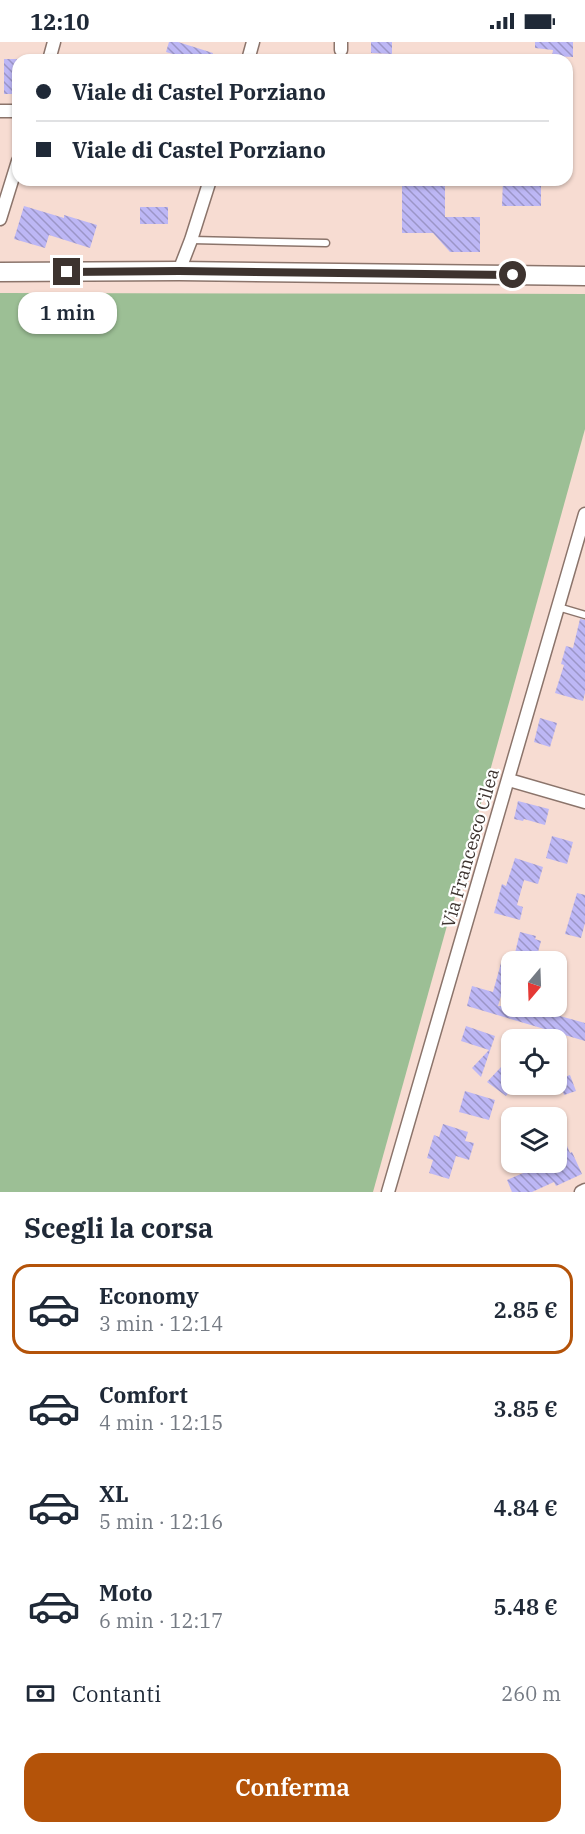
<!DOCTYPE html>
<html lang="it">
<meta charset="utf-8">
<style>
body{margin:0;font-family:"IBM Plex Serif",serif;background:#f2f2f3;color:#1f2937;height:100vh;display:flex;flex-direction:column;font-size:22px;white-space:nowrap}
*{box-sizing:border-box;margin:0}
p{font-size:20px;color:#747a83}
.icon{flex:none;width:33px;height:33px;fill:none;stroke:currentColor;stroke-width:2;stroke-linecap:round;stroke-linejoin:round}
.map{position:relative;height:1150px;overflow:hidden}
.drawer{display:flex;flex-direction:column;background:#fff;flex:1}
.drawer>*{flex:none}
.banner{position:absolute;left:12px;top:12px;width:561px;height:132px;border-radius:18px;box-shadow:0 2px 4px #0004;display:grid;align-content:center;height:132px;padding:0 24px;background:#fff}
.needle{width:39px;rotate:199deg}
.controls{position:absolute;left:501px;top:909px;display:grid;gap:12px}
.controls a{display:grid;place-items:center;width:66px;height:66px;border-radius:12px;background:#fff;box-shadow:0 2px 4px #0004;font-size:30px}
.end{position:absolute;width:27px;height:27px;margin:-14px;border:8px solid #3d332f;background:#fff;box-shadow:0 0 0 3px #fff}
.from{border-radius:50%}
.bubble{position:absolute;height:42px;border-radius:18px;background:#fff;box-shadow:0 2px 4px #0004;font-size:20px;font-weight:600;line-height:42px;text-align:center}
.banner b{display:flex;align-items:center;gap:21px;height:57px;font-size:22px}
.banner b+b{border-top:2px solid #e0e1e3}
.banner i{width:15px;height:15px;background:#1f2937}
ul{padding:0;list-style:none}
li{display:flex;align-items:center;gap:18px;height:90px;margin:0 12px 9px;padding:0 12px;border:3px solid transparent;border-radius:18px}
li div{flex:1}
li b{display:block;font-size:22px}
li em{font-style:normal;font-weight:600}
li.current{border-color:#b45309}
li>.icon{width:54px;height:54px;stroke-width:1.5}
h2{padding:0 24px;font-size:27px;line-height:72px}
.pay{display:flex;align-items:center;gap:15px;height:66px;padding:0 24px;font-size:22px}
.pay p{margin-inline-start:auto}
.primary-button{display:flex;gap:12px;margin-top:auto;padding:12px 24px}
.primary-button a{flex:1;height:69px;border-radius:18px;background:#b45309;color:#fff;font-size:24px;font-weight:600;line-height:69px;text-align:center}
.status{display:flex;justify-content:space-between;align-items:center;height:42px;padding:0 30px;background:#fff;direction:ltr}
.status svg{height:16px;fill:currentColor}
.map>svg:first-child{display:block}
.grass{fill:#9cbf95}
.building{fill:url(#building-back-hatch)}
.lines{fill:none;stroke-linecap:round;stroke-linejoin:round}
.lane-casing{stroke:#8b746b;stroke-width:9}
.street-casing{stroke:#8b746b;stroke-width:15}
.secondary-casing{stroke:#8b746b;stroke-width:21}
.lane{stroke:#fff;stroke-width:6}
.street{stroke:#fff;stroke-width:12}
.secondary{stroke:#fff;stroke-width:18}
.route{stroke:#3d332f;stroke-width:8}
.labels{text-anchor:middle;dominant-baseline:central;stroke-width:4.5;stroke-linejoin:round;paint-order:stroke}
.street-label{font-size:18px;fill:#3d332f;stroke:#fff}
</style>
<div class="status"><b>12:10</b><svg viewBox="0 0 49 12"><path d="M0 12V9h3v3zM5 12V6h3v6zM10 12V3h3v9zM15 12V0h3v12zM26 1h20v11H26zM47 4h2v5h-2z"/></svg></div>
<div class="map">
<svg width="585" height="1150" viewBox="0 0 585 1150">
<defs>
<pattern id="building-back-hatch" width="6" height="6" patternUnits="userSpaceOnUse" patternTransform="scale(1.5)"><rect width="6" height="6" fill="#bdb7f5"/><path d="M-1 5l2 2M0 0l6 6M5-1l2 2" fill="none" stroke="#9b95c7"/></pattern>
</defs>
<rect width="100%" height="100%" fill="#f7dcd2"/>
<polygon class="grass" points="0,251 585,252 585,387 373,1150 0,1150"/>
<g class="building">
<polygon points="169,0 178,0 213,11 211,18 174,18 176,13 166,10"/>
<polygon points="371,0 392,0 392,12 371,11"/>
<polygon points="535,0 573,0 573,15 552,14 553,8 535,6"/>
<rect x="4" y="17" width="13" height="35"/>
<polygon points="402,138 445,138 445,175 480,175 480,210 450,210 433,191 402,191"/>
<polygon points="503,138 541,138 541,164 502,164"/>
<polygon points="24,164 64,176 64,173 97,183 90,206 49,193 45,206 14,197"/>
<rect x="140" y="165" width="28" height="17"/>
<polygon points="580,577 585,578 585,651 583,659 555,651 564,623 561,622 566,604 573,606"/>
<polygon points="540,676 557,681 550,705 534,700"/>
<polygon points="518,759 549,767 545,783 524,777 523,779 514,777"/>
<polygon points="552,794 573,800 567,822 546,816"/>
<polygon points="515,816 543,825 538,842 524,838 517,863 523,865 520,878 494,871 502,842 506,844"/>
<polygon points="577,851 585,853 585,881 581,896 565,892"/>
<polygon points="520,890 536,894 535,897 541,899 536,917 515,911"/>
<polygon points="501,921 512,924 512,947 504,944 498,964 524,964 585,981 585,999 467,964 472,944 493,950"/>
<polygon points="466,984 495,994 481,1035 472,1026 489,1008 461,999"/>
<polygon points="512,1024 512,1047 506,1054 487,1040 501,1025 506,1030"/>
<polygon points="570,1033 576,1049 564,1053 559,1037"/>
<polygon points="465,1049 495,1058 489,1078 459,1070"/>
<polygon points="557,1080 570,1111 572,1110 582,1132 556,1144 554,1140 532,1150 512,1150 507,1138 549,1120 556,1120 556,1117 561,1115 556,1104"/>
<polygon points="443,1082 468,1090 465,1099 474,1101 469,1118 456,1114 449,1137 429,1131 433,1118 427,1116 434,1093 439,1095"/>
</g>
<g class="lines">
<defs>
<g id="lane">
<polyline points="192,198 326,201"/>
<polyline points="558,565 585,573"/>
</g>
<g id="street">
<polyline points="341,8 341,0"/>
<polyline points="49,18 54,0"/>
<polyline points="248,18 253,0"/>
<polyline points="0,69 18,69"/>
<polyline points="0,177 18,119"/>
<polyline points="179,229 191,198 210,138"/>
<polyline points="509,738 585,760"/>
<polyline points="388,1150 585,472"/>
<polyline points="581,1150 585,1148"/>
</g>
<polyline id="secondary" points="0,230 179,229 585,234"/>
</defs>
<use href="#lane" class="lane-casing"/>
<use href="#street" class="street-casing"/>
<use href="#secondary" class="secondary-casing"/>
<use href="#lane" class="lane"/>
<use href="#street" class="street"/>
<use href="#secondary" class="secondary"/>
</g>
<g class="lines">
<polyline class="route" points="67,230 179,229 513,233"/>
</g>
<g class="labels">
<g class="street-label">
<text transform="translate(470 806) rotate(-74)">Via Francesco Cilea</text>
</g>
</g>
</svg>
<div class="controls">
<a><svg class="needle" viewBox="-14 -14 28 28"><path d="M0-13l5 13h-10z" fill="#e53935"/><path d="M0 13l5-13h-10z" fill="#747a83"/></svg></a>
<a><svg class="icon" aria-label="locate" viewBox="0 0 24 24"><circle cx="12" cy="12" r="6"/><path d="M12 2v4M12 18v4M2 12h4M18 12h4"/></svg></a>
<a><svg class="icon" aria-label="layers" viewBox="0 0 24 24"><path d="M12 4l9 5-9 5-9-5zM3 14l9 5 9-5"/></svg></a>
</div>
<i class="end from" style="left:513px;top:233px"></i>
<i class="end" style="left:67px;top:230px"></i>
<div class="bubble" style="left:18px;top:250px;width:99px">1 min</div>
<div class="banner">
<b><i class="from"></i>Viale di Castel Porziano</b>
<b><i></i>Viale di Castel Porziano</b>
</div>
</div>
<section class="drawer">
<h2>Scegli la corsa</h2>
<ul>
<li class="current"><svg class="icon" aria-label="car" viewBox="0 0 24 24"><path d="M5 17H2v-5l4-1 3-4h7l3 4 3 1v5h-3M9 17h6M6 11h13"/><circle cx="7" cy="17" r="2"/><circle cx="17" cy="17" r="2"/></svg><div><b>Economy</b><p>3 min · 12:14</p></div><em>2.85 €</em></li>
<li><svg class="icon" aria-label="car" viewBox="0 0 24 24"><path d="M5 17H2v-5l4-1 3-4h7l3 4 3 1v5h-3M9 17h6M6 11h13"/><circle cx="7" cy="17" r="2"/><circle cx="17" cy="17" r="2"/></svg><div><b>Comfort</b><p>4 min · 12:15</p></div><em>3.85 €</em></li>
<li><svg class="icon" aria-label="car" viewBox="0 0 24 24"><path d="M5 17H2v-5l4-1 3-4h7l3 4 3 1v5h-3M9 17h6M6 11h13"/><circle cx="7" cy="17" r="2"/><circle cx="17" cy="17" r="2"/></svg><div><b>XL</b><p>5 min · 12:16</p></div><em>4.84 €</em></li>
<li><svg class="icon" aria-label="car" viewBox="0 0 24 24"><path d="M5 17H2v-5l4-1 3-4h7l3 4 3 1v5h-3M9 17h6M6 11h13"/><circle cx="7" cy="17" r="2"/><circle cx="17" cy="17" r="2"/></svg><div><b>Moto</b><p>6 min · 12:17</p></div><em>5.48 €</em></li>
</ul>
<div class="pay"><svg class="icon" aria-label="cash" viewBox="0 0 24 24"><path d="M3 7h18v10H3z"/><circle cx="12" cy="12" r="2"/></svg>Contanti<p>260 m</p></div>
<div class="primary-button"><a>Conferma</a></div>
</section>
